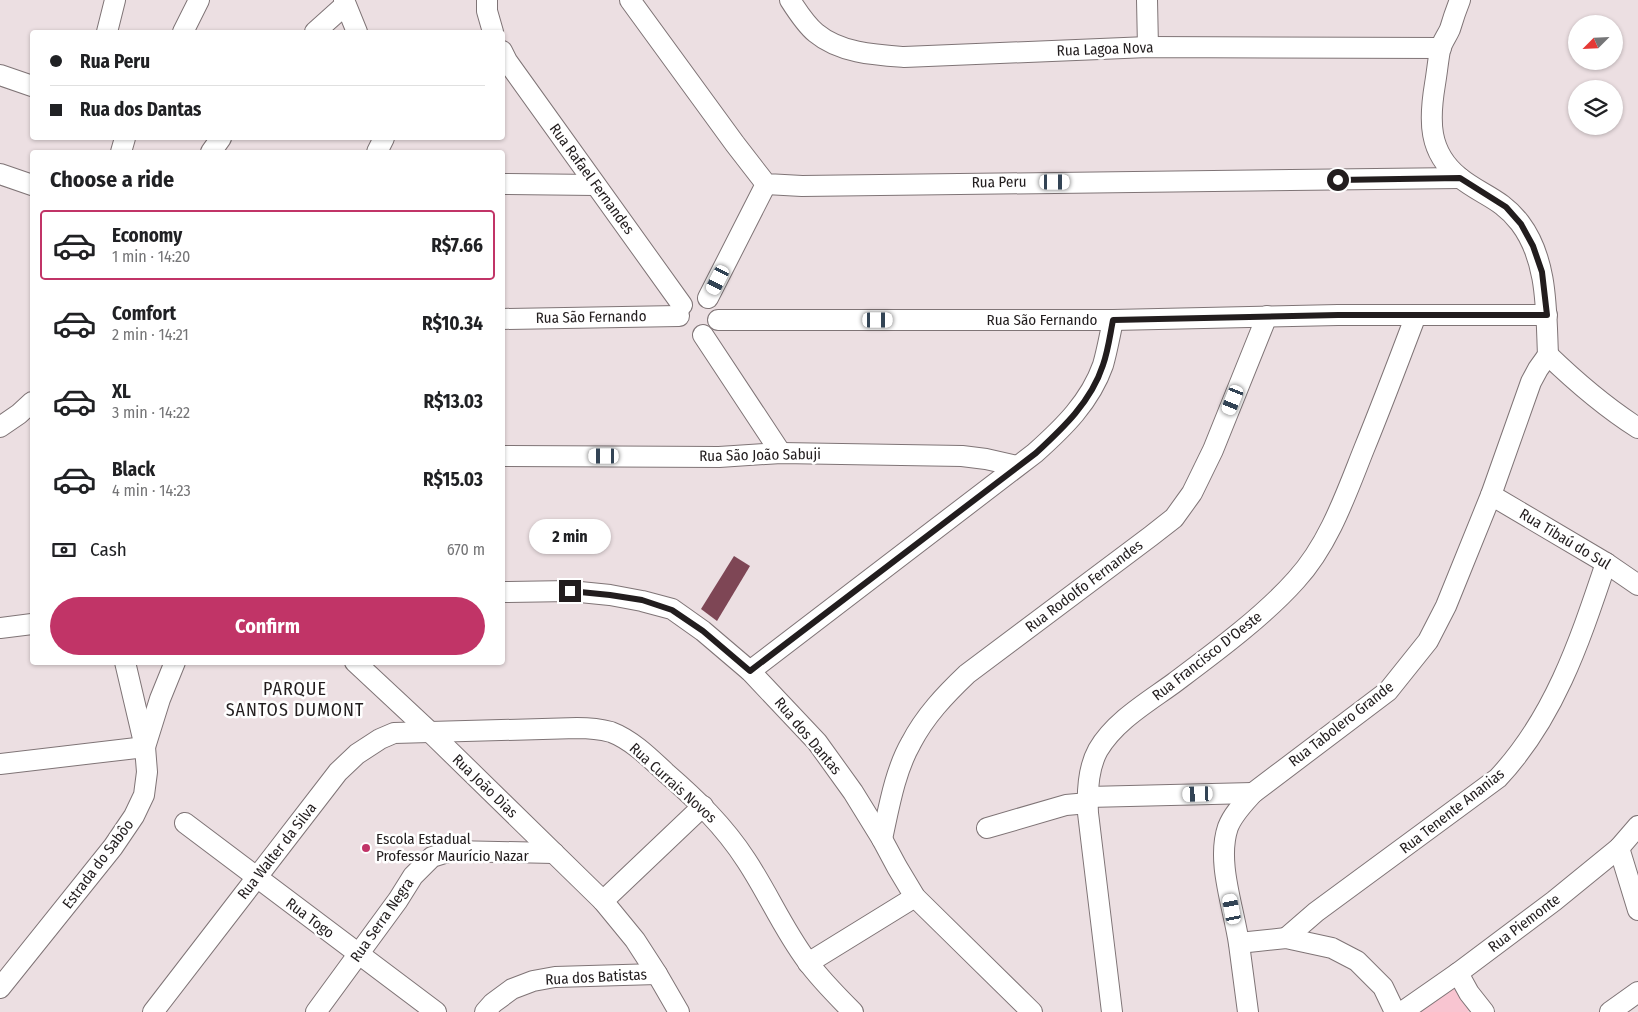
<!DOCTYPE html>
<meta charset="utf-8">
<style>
body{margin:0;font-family:"Fira Sans Condensed",sans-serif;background:#f2f2f2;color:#202124;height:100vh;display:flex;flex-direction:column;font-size:19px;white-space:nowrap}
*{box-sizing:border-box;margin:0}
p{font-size:16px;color:#757577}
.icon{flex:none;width:28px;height:28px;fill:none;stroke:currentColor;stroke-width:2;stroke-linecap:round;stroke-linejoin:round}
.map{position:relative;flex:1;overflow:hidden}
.side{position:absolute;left:30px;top:150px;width:475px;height:515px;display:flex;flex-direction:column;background:#fff;border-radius:5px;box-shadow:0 1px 4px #0004}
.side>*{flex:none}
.top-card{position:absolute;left:30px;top:30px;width:475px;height:110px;border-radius:5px;box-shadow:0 1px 4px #0004;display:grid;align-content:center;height:110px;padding:0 20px;background:#fff}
.needle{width:32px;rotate:246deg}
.controls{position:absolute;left:1568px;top:15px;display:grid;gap:10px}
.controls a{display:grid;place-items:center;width:55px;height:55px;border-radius:50%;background:#fff;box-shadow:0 1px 4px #0004;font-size:25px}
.end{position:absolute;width:22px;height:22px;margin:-11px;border:6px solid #221d1e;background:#fff;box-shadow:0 0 0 2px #fff}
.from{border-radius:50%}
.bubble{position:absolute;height:35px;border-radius:18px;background:#fff;box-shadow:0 1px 4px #0004;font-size:16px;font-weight:700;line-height:35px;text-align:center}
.car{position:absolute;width:15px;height:30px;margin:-15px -8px;border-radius:6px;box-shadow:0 0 4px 1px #0007;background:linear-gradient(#fff 24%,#345 0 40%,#fff 0 76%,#345 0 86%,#fff 0)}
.top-card b{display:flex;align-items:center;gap:18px;height:48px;font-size:19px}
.top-card b+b{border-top:1px solid #e0e0e0}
.top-card i{width:12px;height:12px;background:#202124}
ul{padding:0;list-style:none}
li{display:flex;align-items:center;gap:15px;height:70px;margin:0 10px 8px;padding:0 10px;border:2px solid transparent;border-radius:5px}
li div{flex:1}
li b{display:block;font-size:19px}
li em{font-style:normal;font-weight:700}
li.active{border-color:#c13467}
li>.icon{width:45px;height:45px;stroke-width:1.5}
h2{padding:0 20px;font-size:22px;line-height:60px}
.pay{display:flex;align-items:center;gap:12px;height:55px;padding:0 20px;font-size:19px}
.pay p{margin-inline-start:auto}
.action{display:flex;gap:10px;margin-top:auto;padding:10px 20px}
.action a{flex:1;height:58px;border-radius:30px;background:#c13467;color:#fff;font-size:20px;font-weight:700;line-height:58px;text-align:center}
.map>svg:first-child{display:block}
.green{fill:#f8c5d1}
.building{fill:#7e4655}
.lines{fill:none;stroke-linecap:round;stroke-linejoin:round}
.minor-casing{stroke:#7f7476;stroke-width:22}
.minor{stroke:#fff;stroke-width:20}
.route{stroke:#221d1e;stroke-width:6}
.poi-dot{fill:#c13467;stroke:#fff;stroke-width:2}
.labels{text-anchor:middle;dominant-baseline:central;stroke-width:5;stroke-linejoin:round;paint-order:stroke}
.street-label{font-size:15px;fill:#221d1e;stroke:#fff}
.poi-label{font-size:15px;fill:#221d1e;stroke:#fff;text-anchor:start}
.quarter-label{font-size:18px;letter-spacing:1px;fill:#221d1e;stroke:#fff}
</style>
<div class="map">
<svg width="1638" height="1012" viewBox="0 0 1638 1012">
<rect width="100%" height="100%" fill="#ecdfe2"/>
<polygon class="green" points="1453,985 1471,1010 1467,1012 1413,1012"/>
<polygon class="building" points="734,556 750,566 717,621 701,609"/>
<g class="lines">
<defs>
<g id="minor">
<polyline points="344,0 357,32"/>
<polyline points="487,0 487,11 493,32"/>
<polyline points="630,0 735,144 766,184 802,186 1460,178"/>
<path d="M790,0c7,11 16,25 26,33 24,20 59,22 88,24l244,-10 293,1"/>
<polyline points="1147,0 1148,47"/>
<path d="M1460,0c-4,10 -7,19 -10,29 -3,7 -8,13 -10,21 -2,11 -3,22 -5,34 -6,36 -7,68 24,93 22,18 42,21 61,46 28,37 26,88 28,132"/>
<polyline points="107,32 115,0"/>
<polyline points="183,32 199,0"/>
<polyline points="315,32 345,5"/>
<polyline points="502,51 507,61 682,305"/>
<polyline points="0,75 32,86"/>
<polyline points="121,152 125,138"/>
<polyline points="211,152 221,138"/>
<polyline points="377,152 384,138"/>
<polyline points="0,174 32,185"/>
<polyline points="502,184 595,185"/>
<polyline points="708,298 766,184"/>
<polyline points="502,319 679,316"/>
<polyline points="718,320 1113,320 1338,315 1547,315"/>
<polyline points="703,335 781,453"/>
<path d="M1548,355c28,27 57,52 90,73"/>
<polyline points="0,427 19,414 32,402"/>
<polyline points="502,456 719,457 781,453 962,456 986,459 1017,466"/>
<polyline points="1491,495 1606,563 1638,585"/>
<polyline points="502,592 570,591 610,595 642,601 672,609 703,631 750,671 817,742 853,792 882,839 897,867 915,897 1032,1012"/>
<polyline points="0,628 32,624"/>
<polyline points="355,662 429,731 603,901 635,940 657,974 679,1012"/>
<path d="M750,671l285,-218c28,-25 55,-51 68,-88 4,-14 7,-30 10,-45"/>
<polyline points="0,764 145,747 160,699 175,662"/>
<polyline points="1088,797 1253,793"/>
<polyline points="185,823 436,1012"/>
<polyline points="987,828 1066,805 1088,803"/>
<path d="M882,839c7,-32 13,-68 29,-96 14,-27 34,-48 56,-69l184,-138 23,-18 18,-25 21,-43 54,-134"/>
<polyline points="1619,848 1638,910"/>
<polyline points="603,901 703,806"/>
<path d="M1286,938l30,-26 182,-134c57,-61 82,-138 108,-215"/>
<polyline points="1239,943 1286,938 1332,948 1357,961 1383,987 1395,1012"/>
<polyline points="808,963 915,897"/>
<polyline points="1458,973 1469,993 1484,1012"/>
<polyline points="0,988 113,847 134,816 144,795 147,772 145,747 125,662"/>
<path d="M153,1012l185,-240 19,-18 23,-15 14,-6 183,-5c11,0 23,1 34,4 21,8 39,26 55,41 30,26 58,53 80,87 22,33 37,69 61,101 13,18 30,35 46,51"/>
<polyline points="316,1012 398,900 413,876 432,857 451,851 554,853"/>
<polyline points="485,1012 493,1003 512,989 533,981 555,977 657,974"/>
<path d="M1112,1012l-24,-199c-1,-20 0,-45 10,-63 17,-29 50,-48 76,-67 40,-30 89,-66 122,-103 33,-36 50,-86 68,-131 18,-44 35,-89 52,-134"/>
<path d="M1248,1012c-3,-23 -6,-46 -9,-68 -5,-36 -23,-82 -11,-117 5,-13 16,-24 25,-34l135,-102 40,-50 18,-35 45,-111 40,-113 7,-13 10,-14"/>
<polyline points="1402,1012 1458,973 1554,901 1619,848 1638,826"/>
<polyline points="1610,1012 1638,992"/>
</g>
</defs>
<use href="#minor" class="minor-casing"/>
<use href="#minor" class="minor"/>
</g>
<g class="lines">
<path class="route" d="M570,591l40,4 32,5 30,10 31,21 47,40 286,-218c27,-25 55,-51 67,-88 5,-14 7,-30 10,-45l225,-5h209l-5,-43 -9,-26 -12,-22 -15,-17 -46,-29 -122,2"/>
</g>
<circle class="poi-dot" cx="366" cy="848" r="5"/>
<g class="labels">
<g class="street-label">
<text transform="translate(1105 49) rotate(-2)">Rua Lagoa Nova</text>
<text transform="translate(592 179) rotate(54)">Rua Rafael Fernandes</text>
<text transform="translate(999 182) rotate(-1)">Rua Peru</text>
<text transform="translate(591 317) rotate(-1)">Rua São Fernando</text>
<text x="1042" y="320">Rua São Fernando</text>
<text transform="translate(760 455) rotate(-1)">Rua São João Sabuji</text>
<text transform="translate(1565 539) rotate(31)">Rua Tibaú do Sul</text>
<text transform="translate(1084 586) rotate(-37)">Rua Rodolfo Fernandes</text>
<text transform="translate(1207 656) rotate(-38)">Rua Francisco D'Oeste</text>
<text transform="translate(1341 724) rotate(-38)">Rua Tabolero Grande</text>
<text transform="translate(808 736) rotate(50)">Rua dos Dantas</text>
<text transform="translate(673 783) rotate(42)">Rua Currais Novos</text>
<text transform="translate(485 786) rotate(44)">Rua João Dias</text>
<text transform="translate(1452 811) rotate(-38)">Rua Tenente Ananias</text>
<text transform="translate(277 851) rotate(-52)">Rua Walter da Silva</text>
<text transform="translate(98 864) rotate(-53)">Estrada do Sabôo</text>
<text transform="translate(310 918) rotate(37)">Rua Togo</text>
<text transform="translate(382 920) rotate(-55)">Rua Serra Negra</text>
<text transform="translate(1524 923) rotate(-37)">Rua Piemonte</text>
<text transform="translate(596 977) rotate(-3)">Rua dos Batistas</text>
</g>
<g class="poi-label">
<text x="376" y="839">Escola Estadual<tspan x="376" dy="17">Professor Maurício Nazar</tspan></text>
</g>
<g class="quarter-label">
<text x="295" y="689">PARQUE<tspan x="295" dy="21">SANTOS DUMONT</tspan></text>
</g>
</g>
</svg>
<div class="controls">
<a><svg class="needle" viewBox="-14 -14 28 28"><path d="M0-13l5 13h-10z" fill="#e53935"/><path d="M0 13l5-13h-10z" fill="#757577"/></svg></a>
<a><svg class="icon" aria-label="layers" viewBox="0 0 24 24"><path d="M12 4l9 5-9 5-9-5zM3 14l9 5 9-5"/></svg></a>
</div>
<i class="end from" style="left:1338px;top:180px"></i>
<i class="end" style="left:570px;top:591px"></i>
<div class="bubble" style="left:529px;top:519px;width:82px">2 min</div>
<i class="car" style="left:1055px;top:182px;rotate:90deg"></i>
<i class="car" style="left:718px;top:280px;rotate:207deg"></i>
<i class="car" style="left:878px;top:320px;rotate:90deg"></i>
<i class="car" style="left:1233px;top:400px;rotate:202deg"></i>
<i class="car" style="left:604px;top:456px;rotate:270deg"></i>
<i class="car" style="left:1198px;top:794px;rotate:268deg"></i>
<i class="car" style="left:1232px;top:909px;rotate:349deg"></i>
<div class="top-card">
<b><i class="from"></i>Rua Peru</b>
<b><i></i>Rua dos Dantas</b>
</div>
<section class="side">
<h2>Choose a ride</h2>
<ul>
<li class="active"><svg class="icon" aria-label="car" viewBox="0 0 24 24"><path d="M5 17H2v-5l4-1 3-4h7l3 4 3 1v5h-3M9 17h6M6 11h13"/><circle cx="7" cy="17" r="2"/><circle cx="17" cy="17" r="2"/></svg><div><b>Economy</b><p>1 min · 14:20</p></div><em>R$7.66</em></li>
<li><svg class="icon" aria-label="car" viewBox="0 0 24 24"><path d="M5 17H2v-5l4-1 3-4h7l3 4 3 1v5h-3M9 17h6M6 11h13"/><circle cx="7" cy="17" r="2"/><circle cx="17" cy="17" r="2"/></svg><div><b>Comfort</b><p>2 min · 14:21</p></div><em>R$10.34</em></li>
<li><svg class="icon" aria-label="car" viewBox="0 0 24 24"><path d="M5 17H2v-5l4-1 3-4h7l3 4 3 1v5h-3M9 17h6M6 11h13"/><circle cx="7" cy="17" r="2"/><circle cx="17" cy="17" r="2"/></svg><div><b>XL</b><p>3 min · 14:22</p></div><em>R$13.03</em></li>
<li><svg class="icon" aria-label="car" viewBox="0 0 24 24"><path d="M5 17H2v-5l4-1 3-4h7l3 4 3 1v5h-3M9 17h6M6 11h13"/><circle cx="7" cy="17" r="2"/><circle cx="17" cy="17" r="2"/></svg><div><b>Black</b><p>4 min · 14:23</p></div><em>R$15.03</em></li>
</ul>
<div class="pay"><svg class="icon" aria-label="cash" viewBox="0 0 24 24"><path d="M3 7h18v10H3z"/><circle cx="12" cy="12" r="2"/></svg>Cash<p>670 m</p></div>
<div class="action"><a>Confirm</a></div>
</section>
</div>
